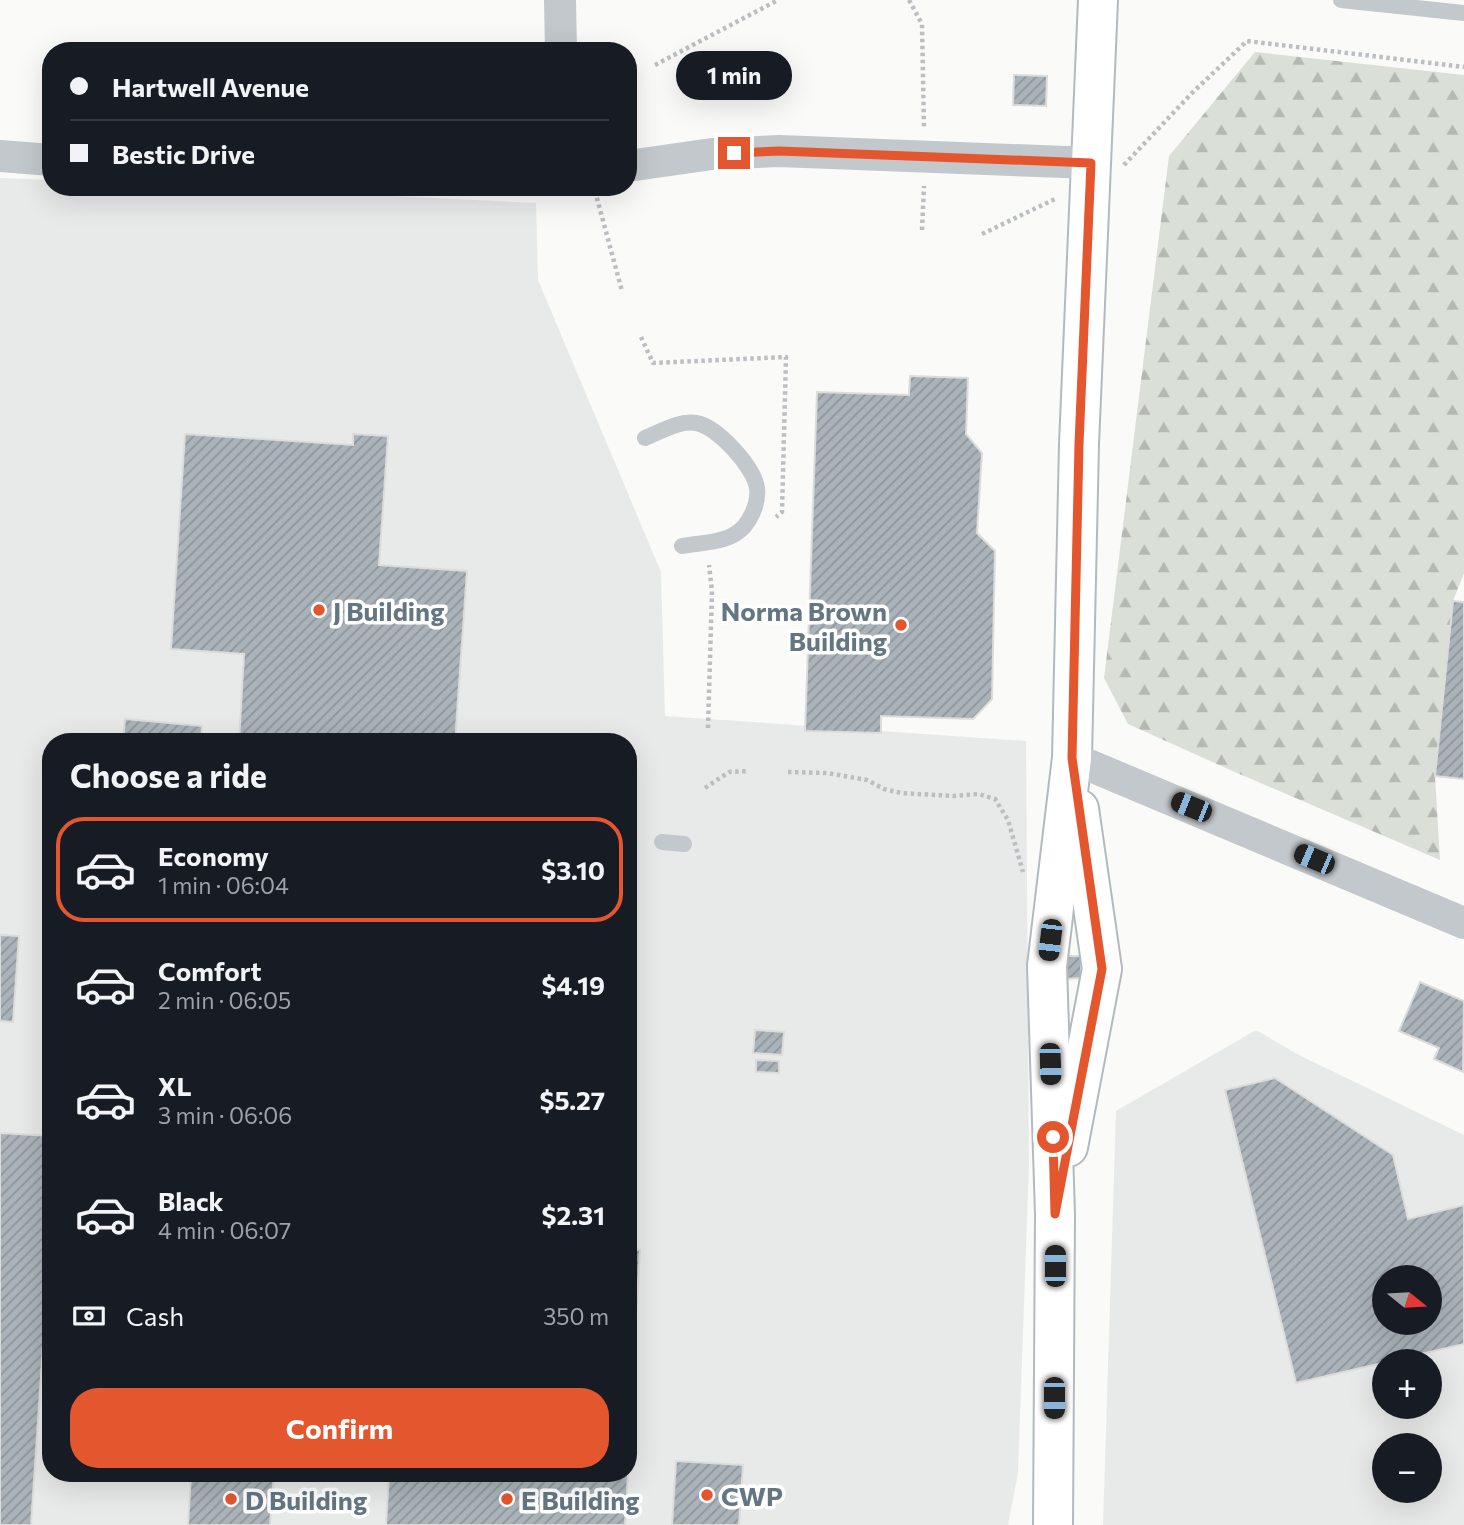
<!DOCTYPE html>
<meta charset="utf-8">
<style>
body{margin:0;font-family:Commissioner,sans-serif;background:#20242c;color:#f1f3f6;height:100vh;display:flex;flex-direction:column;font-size:26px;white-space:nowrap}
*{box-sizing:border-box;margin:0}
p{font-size:23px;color:#9ea1a6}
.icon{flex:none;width:38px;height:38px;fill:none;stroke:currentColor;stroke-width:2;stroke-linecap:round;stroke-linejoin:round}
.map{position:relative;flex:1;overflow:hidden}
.side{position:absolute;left:42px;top:733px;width:595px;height:749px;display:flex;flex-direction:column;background:#171b24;border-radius:28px;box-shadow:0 7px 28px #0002}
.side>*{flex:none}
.banner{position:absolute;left:42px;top:42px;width:595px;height:154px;border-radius:28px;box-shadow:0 7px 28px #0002;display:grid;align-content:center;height:154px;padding:0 28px;background:#171b24}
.needle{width:46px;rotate:108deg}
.controls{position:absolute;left:1372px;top:1265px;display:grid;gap:14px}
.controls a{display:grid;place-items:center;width:70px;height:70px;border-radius:50%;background:#171b24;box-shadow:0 7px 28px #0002;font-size:35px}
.end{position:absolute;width:32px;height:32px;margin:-16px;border:9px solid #e4572e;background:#fff;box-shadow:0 0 0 4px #fff}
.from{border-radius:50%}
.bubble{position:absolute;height:49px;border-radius:24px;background:#171b24;box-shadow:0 7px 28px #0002;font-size:23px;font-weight:700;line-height:49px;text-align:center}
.car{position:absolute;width:21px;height:42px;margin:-21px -10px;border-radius:9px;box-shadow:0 0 5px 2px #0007;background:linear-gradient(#222 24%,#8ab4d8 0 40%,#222 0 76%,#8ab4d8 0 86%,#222 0)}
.banner b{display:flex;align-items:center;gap:24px;height:66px;font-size:26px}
.banner b+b{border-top:2px solid #363941}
.banner i{width:18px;height:18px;background:#f1f3f6}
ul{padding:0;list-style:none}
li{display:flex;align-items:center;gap:21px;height:105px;margin:0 14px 10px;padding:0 14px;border:4px solid transparent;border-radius:28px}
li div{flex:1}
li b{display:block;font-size:26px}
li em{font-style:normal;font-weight:700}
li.selected{border-color:#e4572e}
li>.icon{width:63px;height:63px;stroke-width:1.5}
h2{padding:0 28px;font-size:32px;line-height:84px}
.pay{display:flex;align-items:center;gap:18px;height:77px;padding:0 28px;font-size:26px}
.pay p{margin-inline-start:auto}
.action{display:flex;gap:14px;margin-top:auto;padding:14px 28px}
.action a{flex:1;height:80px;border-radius:28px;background:#e4572e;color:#fff;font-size:28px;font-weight:700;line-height:80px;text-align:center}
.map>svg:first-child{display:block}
.built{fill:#e8e9e9;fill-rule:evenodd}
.forest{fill:url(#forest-firs)}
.building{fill:url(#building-hatch);stroke:#dcdcda;stroke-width:2;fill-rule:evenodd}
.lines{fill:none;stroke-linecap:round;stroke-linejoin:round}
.secondary-casing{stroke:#b3babf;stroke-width:42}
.path{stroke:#bbbfc2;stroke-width:4.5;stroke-dasharray:3.5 3.5;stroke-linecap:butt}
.lane{stroke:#c3c8cc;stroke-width:16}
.street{stroke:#c3c8cc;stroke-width:32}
.secondary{stroke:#fff;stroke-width:38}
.route{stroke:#e4572e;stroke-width:9}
.poi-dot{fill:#e4572e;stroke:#fff;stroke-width:2.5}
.labels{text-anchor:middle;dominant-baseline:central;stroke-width:7;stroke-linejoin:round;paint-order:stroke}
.poi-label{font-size:26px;font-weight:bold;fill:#657683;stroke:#fff;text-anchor:start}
</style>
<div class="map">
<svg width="1464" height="1525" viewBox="0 0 1464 1525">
<defs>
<pattern id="forest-firs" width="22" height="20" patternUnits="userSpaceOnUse" patternTransform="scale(1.75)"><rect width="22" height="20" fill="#dadfd7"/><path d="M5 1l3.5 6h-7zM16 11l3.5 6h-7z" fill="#b4b9b4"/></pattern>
<pattern id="building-hatch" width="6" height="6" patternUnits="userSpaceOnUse" patternTransform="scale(1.75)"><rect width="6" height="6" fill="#aab3b9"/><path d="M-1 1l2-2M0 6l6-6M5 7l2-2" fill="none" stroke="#8e969c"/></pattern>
</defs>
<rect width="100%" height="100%" fill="#fafaf8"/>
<g class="built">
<path d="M0,178l51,2v7h156l329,16 2,77 123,292 4,144 361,25 3,423 -11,309 -10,52h-1008zM51,742h577v732h-577z"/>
<path d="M1256,1030l43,25 165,80v390h-361l13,-414zM1384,1278h46v45h-46zM1384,1362h46v45h-46zM1384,1446h46v45h-46z"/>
</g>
<polygon class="forest" points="1255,52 1464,75 1464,573 1453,601 1435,776 1440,860 1228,769 1128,724 1104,678 1169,156"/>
<g class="building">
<polygon points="1014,75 1047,76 1046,106 1013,105"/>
<polygon points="910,376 968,378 966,434 982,453 977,533 995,551 992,699 973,719 881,716 881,733 805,731 817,392 909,395"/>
<polygon points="185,434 353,445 353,434 388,436 379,565 467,571 455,742 239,742 244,654 171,649"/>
<polygon points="1453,601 1464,602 1464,779 1435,776"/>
<polygon points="125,719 202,726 201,742 123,742"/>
<polygon points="0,935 19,936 13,1022 0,1021"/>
<polygon points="1064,956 1081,956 1081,978 1064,979"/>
<polygon points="1420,982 1464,1001 1463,1072 1434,1059 1439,1048 1399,1031"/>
<polygon points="755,1030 784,1032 782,1055 753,1053"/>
<polygon points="756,1060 779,1061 779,1073 756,1072"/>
<path d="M1275,1078l118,77 15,64 56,-14v139l-168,39 -71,-293zM1384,1278h46v45h-46z"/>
<polygon points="0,1133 51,1136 51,1226 31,1525 0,1525"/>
<polygon points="628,1249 640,1250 634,1350 628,1349"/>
<polygon points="628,1405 633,1405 628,1473"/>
<polygon points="676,1461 743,1465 739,1525 672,1525"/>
<polygon points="191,1474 274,1474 270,1525 188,1525"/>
<polygon points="389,1474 628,1474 625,1525 386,1525"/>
</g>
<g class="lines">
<defs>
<g id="secondary">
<polyline points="1068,1147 1102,969 1079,809"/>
<polyline points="1053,1525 1055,1214 1047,966 1072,758 1079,444 1098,0"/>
</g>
</defs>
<use href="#secondary" class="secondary-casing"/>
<g class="path">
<polyline points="909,0 922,24 924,128"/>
<polyline points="655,65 778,0"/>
<polyline points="1124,165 1192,93 1247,41 1464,67"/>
<polyline points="595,191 622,291"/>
<polyline points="922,230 924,186"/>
<polyline points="982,234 1057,198"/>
<polyline points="641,337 653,363 786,357 782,512 776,517"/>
<polyline points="708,728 712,591 709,565"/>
<polyline points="788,772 827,773 867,780 884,789 901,793 954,796 978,794 995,799 1008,820 1023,872"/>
<polyline points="705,788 729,772 749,771"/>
</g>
<g class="lane">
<polyline points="1341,0 1464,13"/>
<path d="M645,438c15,-6 34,-18 51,-15 21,3 58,44 61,65 2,16 -8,38 -22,46 -14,9 -37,9 -53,12"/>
<polyline points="662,842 684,844"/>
</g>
<g class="street">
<polyline points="560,0 561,51"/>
<polyline points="0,156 51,160"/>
<polyline points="628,166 712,154 779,151 1091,163"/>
<polyline points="1072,758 1464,923"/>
</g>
<use href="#secondary" class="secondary"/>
</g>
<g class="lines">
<polyline class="route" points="734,153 779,151 1091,163 1079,444 1072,758 1102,969 1055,1214 1053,1137"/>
</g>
<g class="poi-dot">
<circle cx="319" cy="610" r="7"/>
<circle cx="901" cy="625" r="7"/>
<circle cx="707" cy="1495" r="7"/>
<circle cx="231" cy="1499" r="7"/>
<circle cx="507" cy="1499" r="7"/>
</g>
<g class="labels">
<g class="poi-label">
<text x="333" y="610">J Building</text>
<text x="887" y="610" text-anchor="end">Norma Brown<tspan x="887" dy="30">Building</tspan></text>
<text x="721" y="1495">CWP</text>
<text x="245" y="1499">D Building</text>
<text x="521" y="1499">E Building</text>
</g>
</g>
</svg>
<div class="controls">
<a><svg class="needle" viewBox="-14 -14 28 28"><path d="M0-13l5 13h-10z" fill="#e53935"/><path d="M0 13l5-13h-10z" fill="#9ea1a6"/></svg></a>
<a>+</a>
<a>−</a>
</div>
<i class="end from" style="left:1053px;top:1137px"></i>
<i class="end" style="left:734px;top:153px"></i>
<div class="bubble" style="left:676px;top:51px;width:116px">1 min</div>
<i class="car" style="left:1191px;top:807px;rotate:292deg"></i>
<i class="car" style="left:1314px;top:859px;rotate:293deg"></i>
<i class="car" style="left:1050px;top:940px;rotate:187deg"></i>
<i class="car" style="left:1050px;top:1064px;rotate:178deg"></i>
<i class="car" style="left:1055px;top:1266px;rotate:0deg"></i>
<i class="car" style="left:1054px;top:1398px;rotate:180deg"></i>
<div class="banner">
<b><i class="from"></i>Hartwell Avenue</b>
<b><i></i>Bestic Drive</b>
</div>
<section class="side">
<h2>Choose a ride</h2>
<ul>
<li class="selected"><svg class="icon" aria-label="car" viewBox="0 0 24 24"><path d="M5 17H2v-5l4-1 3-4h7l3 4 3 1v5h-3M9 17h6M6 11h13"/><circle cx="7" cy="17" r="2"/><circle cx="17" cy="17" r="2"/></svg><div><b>Economy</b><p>1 min · 06:04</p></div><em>$3.10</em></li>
<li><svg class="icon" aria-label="car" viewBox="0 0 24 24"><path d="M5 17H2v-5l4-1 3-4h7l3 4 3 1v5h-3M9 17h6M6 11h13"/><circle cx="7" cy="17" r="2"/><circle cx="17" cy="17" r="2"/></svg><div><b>Comfort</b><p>2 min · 06:05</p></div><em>$4.19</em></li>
<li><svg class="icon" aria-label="car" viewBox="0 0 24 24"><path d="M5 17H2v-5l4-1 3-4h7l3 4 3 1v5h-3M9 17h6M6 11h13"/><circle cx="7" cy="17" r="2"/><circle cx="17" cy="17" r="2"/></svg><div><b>XL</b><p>3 min · 06:06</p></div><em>$5.27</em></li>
<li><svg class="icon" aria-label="car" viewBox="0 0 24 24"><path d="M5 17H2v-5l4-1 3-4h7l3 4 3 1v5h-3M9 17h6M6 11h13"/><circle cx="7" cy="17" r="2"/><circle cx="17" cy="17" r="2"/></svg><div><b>Black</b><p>4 min · 06:07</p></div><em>$2.31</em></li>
</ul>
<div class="pay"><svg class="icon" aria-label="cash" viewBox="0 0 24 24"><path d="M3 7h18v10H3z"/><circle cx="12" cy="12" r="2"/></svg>Cash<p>350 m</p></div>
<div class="action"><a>Confirm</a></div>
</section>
</div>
